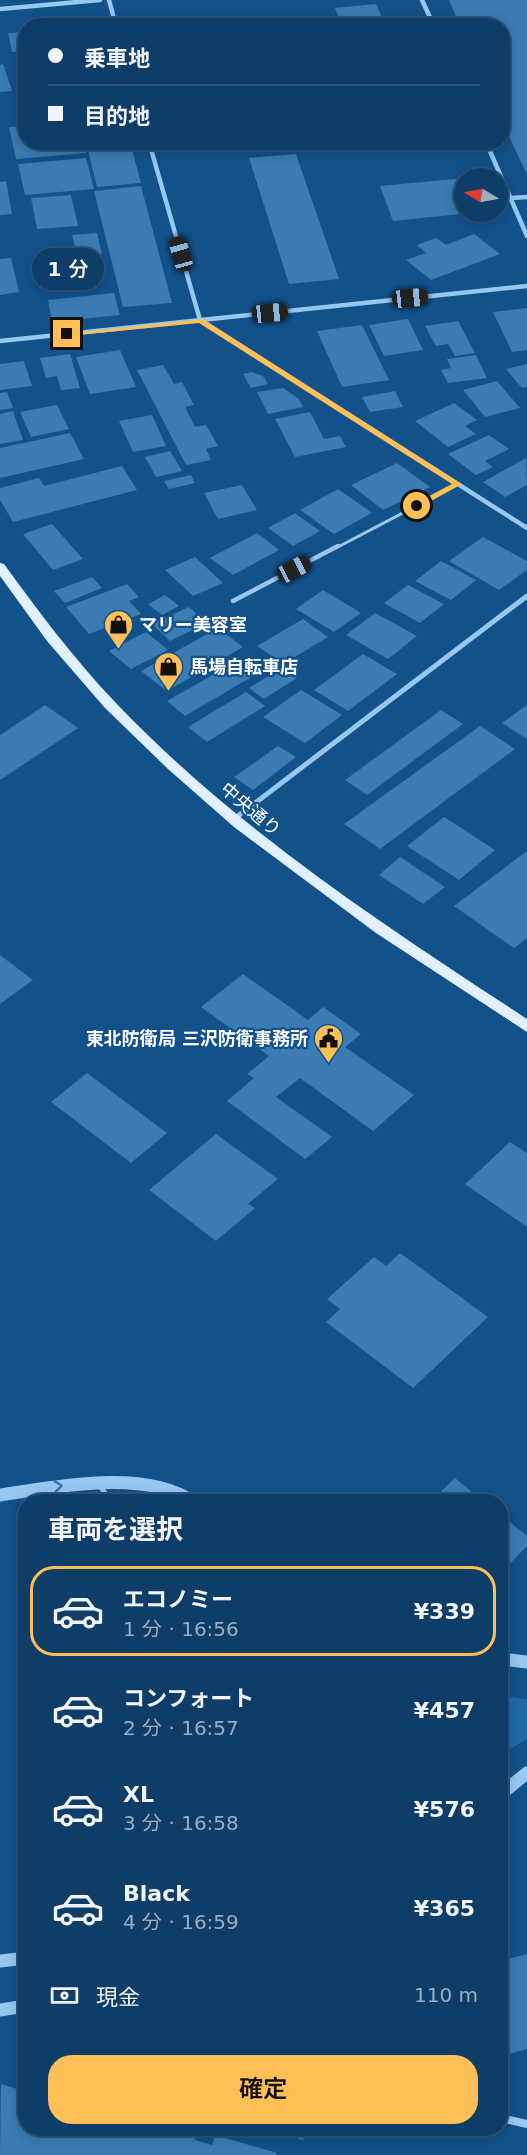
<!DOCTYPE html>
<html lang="ja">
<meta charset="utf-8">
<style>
body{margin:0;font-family:"DejaVu Sans","Noto Sans JP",sans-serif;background:#1c4871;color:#f1f3f6;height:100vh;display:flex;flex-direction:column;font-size:22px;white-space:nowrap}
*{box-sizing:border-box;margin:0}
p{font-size:20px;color:#9baec0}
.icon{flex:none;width:33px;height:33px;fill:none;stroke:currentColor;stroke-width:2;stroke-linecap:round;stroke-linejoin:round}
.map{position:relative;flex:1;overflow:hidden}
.sheet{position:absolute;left:18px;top:1494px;width:490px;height:642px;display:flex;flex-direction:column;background:#0e3d68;border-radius:24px;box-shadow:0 3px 15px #0003,0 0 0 2px #2e567c}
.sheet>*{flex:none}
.guide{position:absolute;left:18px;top:18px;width:492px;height:132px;border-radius:24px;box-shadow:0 3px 15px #0003,0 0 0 2px #2e567c;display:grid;align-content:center;height:132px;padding:0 30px;background:#0e3d68}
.needle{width:39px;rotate:280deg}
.fabs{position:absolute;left:454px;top:168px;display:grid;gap:12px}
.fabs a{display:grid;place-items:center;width:54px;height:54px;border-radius:50%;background:#0e3d68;box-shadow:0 3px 15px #0003,0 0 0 2px #2e567c;font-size:30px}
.end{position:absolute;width:27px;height:27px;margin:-14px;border:8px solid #ffbf57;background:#111;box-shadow:0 0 0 3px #111}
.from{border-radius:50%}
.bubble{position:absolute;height:42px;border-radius:21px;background:#0e3d68;box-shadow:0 3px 15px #0003,0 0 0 2px #2e567c;font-size:20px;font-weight:600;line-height:42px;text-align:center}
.car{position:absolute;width:18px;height:36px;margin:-18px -9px;border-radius:8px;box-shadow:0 0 4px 2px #0007;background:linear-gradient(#222 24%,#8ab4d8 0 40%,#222 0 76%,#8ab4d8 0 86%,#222 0)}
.guide b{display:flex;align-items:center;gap:21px;height:57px;font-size:22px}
.guide b+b{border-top:2px solid #2e567c}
.guide i{width:15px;height:15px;background:#f1f3f6}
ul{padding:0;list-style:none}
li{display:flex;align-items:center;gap:18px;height:90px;margin:0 12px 9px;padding:0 18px;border:3px solid transparent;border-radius:24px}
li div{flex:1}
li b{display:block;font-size:22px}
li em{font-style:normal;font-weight:600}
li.current{border-color:#ffbf57}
li>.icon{width:54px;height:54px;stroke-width:1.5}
h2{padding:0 30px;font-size:27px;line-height:72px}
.pay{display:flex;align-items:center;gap:15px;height:66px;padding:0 30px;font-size:22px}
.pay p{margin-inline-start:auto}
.action{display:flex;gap:12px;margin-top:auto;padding:12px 30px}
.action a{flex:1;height:69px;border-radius:24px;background:#ffbf57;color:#111;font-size:24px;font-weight:600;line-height:69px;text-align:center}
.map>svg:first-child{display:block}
.green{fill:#206aa8}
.building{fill:#3a7cb3}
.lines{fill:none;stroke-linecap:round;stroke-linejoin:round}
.service-far2{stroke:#98c8f1;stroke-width:3}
.service-far1{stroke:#98c8f1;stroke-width:4.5}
.service{stroke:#98c8f1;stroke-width:5}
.minor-far2{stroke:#98c8f1;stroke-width:4.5}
.minor-far1{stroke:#98c8f1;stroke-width:5}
.minor{stroke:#98c8f1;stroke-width:8}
.tertiary{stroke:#98c8f1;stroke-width:13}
.primary{fill:#e1f0ff;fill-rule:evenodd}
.oneway{stroke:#3a75a9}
.route{fill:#ffbf57}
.labels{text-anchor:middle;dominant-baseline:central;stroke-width:4.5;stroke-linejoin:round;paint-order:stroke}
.poi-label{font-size:18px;font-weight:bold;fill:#fff;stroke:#12518a;text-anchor:start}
.street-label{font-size:18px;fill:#fff;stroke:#12518a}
</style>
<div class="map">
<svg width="527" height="2155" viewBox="0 0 527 2155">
<rect width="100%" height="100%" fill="#12518a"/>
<polygon class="green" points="501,1696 527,1699 527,1739 501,1754"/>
<g class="building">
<polygon points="449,0 527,0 527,175 502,121 502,26 460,26"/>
<polygon points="376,4 386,26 342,26 335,8"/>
<polygon points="250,20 252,26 207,26 206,23"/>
<polygon points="26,32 26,51 12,52 8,33"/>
<polygon points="3,64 12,91 0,92 0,65"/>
<polygon points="26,126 26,142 83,142 86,153 16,159 9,127"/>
<polygon points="86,142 130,142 141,183 97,187"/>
<polygon points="296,154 339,279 289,284 249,158"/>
<polygon points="86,158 94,189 25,195 18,164"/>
<polygon points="465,178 465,212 470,213 393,221 380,186"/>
<polygon points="6,181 12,214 0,215 0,182"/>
<polygon points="141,186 172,303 123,307 94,191"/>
<polygon points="71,195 78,226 37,229 31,198"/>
<polygon points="97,233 102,254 82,256 81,251 76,251 72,235"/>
<polygon points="474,234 500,254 431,280 406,260 426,253 417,245 436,238 446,245"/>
<polygon points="11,258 19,292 0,295 0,259"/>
<polygon points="114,293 120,315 52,322 48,300"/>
<polygon points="527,308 527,350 512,352 493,312"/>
<polygon points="408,319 423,350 384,356 369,325"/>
<polygon points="458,321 475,353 455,356 448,344 436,346 425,326"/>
<polygon points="362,325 389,380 342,387 317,331"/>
<polygon points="120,350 136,387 90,394 76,357"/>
<polygon points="70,354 80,388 61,390 57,376 46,378 40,358"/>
<polygon points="476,355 487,378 448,383 441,370 451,368 447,359"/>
<polygon points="24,361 32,386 0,390 0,364"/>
<polygon points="527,364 527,387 522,388 506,369"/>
<polygon points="163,365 174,384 182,382 194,405 185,407 195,427 206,425 218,446 206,449 211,460 186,465 137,370"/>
<polygon points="252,372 263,376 268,384 251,388 243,374"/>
<polygon points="497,381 520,408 485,417 463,390"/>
<polygon points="283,388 299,399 303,407 268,414 257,392"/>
<polygon points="395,391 403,407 370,412 362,397"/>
<polygon points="7,392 13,408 0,410 0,393"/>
<polygon points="454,403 477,420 465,426 476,434 448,447 415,421"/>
<polygon points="57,405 69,429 31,437 20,412"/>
<polygon points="13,411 23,440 0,444 0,414"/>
<polygon points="310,412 324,439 340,436 346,447 295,457 275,419"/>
<polygon points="152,415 166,446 133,452 119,421"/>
<polygon points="70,433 84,459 0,478 0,448"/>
<polygon points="489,435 509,449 485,461 493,467 476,475 448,454"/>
<polygon points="170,451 182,471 156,477 145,457"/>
<polygon points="526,458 527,485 505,497 483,482"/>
<polygon points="397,463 430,487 383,510 351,485"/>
<polygon points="122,466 137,490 13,522 0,500 0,488 39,478 44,486"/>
<polygon points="191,475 195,483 169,489 164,481"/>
<polygon points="242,485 257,510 218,519 204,493"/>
<polygon points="338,489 372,513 334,534 300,510"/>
<polygon points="295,513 320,531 293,546 268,528"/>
<polygon points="52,524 83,559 53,570 23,534"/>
<polygon points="257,533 279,550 233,575 210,558"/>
<polygon points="483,537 527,561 527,570 499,590 449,561"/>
<polygon points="195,557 223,583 193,596 165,570"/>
<polygon points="441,561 476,580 451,600 415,581"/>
<polygon points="92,577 102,588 65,603 54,591"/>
<polygon points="127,584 139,597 129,601 141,614 89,634 66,607"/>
<polygon points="408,585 444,604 420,623 384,603"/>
<polygon points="323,590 361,613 334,632 296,609"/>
<polygon points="165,595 179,606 162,615 148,604"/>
<polygon points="189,607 206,623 170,641 152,624"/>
<polygon points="375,613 417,636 388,659 346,635"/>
<polygon points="303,619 328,637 283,664 257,646"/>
<polygon points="218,628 243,647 167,691 141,671"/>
<polygon points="146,632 168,650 131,669 109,651"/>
<polygon points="363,654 397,674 348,711 314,690"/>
<polygon points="242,658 260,672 185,716 167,701"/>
<polygon points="281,668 297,678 264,699 249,688"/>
<polygon points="301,690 342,715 305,743 263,717"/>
<polygon points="246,692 265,706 207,742 188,727"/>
<polygon points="45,705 78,728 0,780 0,735"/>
<polygon points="527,705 527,739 502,723"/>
<polygon points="441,710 463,724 367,795 345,780"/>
<polygon points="480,726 515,749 380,849 344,824"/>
<polygon points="278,746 296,757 253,790 234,777"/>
<polygon points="444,817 495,850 459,880 407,846"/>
<polygon points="527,851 527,938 514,948 454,906"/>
<polygon points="400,857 445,887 423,904 379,875"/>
<polygon points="0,955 33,980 0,1004"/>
<polygon points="243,974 308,1020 323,1007 361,1034 345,1047 414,1095 373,1131 300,1078 276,1097 332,1137 305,1159 227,1101 254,1078 247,1074 269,1056 201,1007"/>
<polygon points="87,1073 167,1133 131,1163 51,1102"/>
<polygon points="216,1134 278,1179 248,1204 255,1208 216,1241 149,1190"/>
<polygon points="510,1142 527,1153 527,1227 465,1184"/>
<polygon points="400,1253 488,1317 413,1388 326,1322 340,1309 327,1299 374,1257 386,1266"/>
<polygon points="455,1478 484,1502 430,1502"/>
<polygon points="501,1515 527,1536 527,1546 501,1573"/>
<polygon points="527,1954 527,2049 509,2054 501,2032 501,1961"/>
<polygon points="1,2084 26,2092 26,2128 198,2128 195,2140 212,2145 215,2135 277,2153 276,2155 0,2155"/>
<polygon points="264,2128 307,2128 303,2140"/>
</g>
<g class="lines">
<polyline class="service-far2" points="336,548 458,484"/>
<polyline class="service-far1" points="233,601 338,546"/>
<polyline class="service" points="99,1485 112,1502"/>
<g class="minor-far2">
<polyline points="109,0 116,26"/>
<polyline points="422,0 434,26"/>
<polyline points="0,9 100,0"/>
<polyline points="149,142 200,320 527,528"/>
<polyline points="486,142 527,236"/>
<polyline points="511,198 527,197"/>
<polyline points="0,341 527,286"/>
</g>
<polyline class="minor-far1" points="234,819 527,596"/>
<polyline class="minor" points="501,2118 527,2124"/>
<g class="tertiary">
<path d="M0,1495c55,-8 145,-27 193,7"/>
<polyline points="501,1659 527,1662"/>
<polyline points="501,1794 527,1773"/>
<polyline points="0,1961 26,1958"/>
<polyline points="0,2010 26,2006"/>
</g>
<path class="primary" d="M0,563l4,1c35,48 70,95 111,138 120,126 267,222 412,317v13l-151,-99 -142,-106 -66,-58 -63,-61 -58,-67 -47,-65z"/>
</g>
<defs><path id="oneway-chevron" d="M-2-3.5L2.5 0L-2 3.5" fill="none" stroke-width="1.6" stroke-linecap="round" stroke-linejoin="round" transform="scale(1.5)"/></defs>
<use class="oneway" href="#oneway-chevron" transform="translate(58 1486) rotate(-7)"/>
<polygon class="route" points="203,319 460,483 462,484 420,507 414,507 414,504 452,484 199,323 67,336 63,334"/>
<defs>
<symbol id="shop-pin" viewBox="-11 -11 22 30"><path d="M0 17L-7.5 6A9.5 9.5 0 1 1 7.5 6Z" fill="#ffbf57" stroke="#12518a"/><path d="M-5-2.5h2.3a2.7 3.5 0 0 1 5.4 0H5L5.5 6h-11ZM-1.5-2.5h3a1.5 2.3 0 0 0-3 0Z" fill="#111"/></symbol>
<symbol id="civic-pin" viewBox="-11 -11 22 30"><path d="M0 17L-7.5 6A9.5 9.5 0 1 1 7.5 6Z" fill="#ffbf57" stroke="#12518a"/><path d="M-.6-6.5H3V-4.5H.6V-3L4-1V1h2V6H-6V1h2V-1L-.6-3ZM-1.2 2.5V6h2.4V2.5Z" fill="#111"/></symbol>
</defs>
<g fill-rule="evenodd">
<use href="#shop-pin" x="102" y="608" width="33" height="45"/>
<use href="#shop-pin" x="152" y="650" width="33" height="45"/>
<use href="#civic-pin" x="312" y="1022" width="33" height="45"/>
</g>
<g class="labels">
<g class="poi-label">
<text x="139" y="624">マリー美容室</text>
<text x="190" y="666">馬場自転車店</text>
<text x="308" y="1038" text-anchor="end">東北防衛局 三沢防衛事務所</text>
</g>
<g class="street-label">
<text transform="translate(251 809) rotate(40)">中央通り</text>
</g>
</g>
</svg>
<div class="fabs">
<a><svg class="needle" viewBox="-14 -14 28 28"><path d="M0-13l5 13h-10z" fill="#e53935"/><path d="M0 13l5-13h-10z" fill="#9baec0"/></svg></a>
</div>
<i class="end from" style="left:417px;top:506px"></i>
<i class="end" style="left:67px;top:334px"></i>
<div class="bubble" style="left:32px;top:248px;width:72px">1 分</div>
<i class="car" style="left:181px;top:254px;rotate:344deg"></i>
<i class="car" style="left:410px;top:298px;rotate:84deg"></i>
<i class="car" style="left:270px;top:313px;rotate:84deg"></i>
<i class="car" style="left:294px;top:569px;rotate:62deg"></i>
<div class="guide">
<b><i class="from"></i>乗車地</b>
<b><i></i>目的地</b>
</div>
<section class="sheet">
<h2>車両を選択</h2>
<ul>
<li class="current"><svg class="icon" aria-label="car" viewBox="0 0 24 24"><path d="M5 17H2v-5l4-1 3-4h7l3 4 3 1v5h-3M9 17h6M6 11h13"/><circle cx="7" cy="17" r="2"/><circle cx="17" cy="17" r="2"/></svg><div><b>エコノミー</b><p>1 分 · 16:56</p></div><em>¥339</em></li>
<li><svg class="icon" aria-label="car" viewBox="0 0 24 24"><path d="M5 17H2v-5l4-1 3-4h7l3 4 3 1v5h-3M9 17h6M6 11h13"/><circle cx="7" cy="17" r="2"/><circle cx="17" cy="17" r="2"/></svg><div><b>コンフォート</b><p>2 分 · 16:57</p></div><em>¥457</em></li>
<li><svg class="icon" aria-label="car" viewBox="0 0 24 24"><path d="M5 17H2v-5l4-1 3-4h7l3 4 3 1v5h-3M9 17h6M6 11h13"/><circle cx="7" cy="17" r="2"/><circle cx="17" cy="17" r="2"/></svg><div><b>XL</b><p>3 分 · 16:58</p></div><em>¥576</em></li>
<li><svg class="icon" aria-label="car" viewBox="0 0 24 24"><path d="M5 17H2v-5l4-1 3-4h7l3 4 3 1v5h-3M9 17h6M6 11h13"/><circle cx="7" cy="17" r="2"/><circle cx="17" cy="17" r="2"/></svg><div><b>Black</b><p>4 分 · 16:59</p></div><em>¥365</em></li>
</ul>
<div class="pay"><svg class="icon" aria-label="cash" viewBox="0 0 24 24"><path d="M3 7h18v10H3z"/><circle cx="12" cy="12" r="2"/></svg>現金<p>110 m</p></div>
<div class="action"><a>確定</a></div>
</section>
</div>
